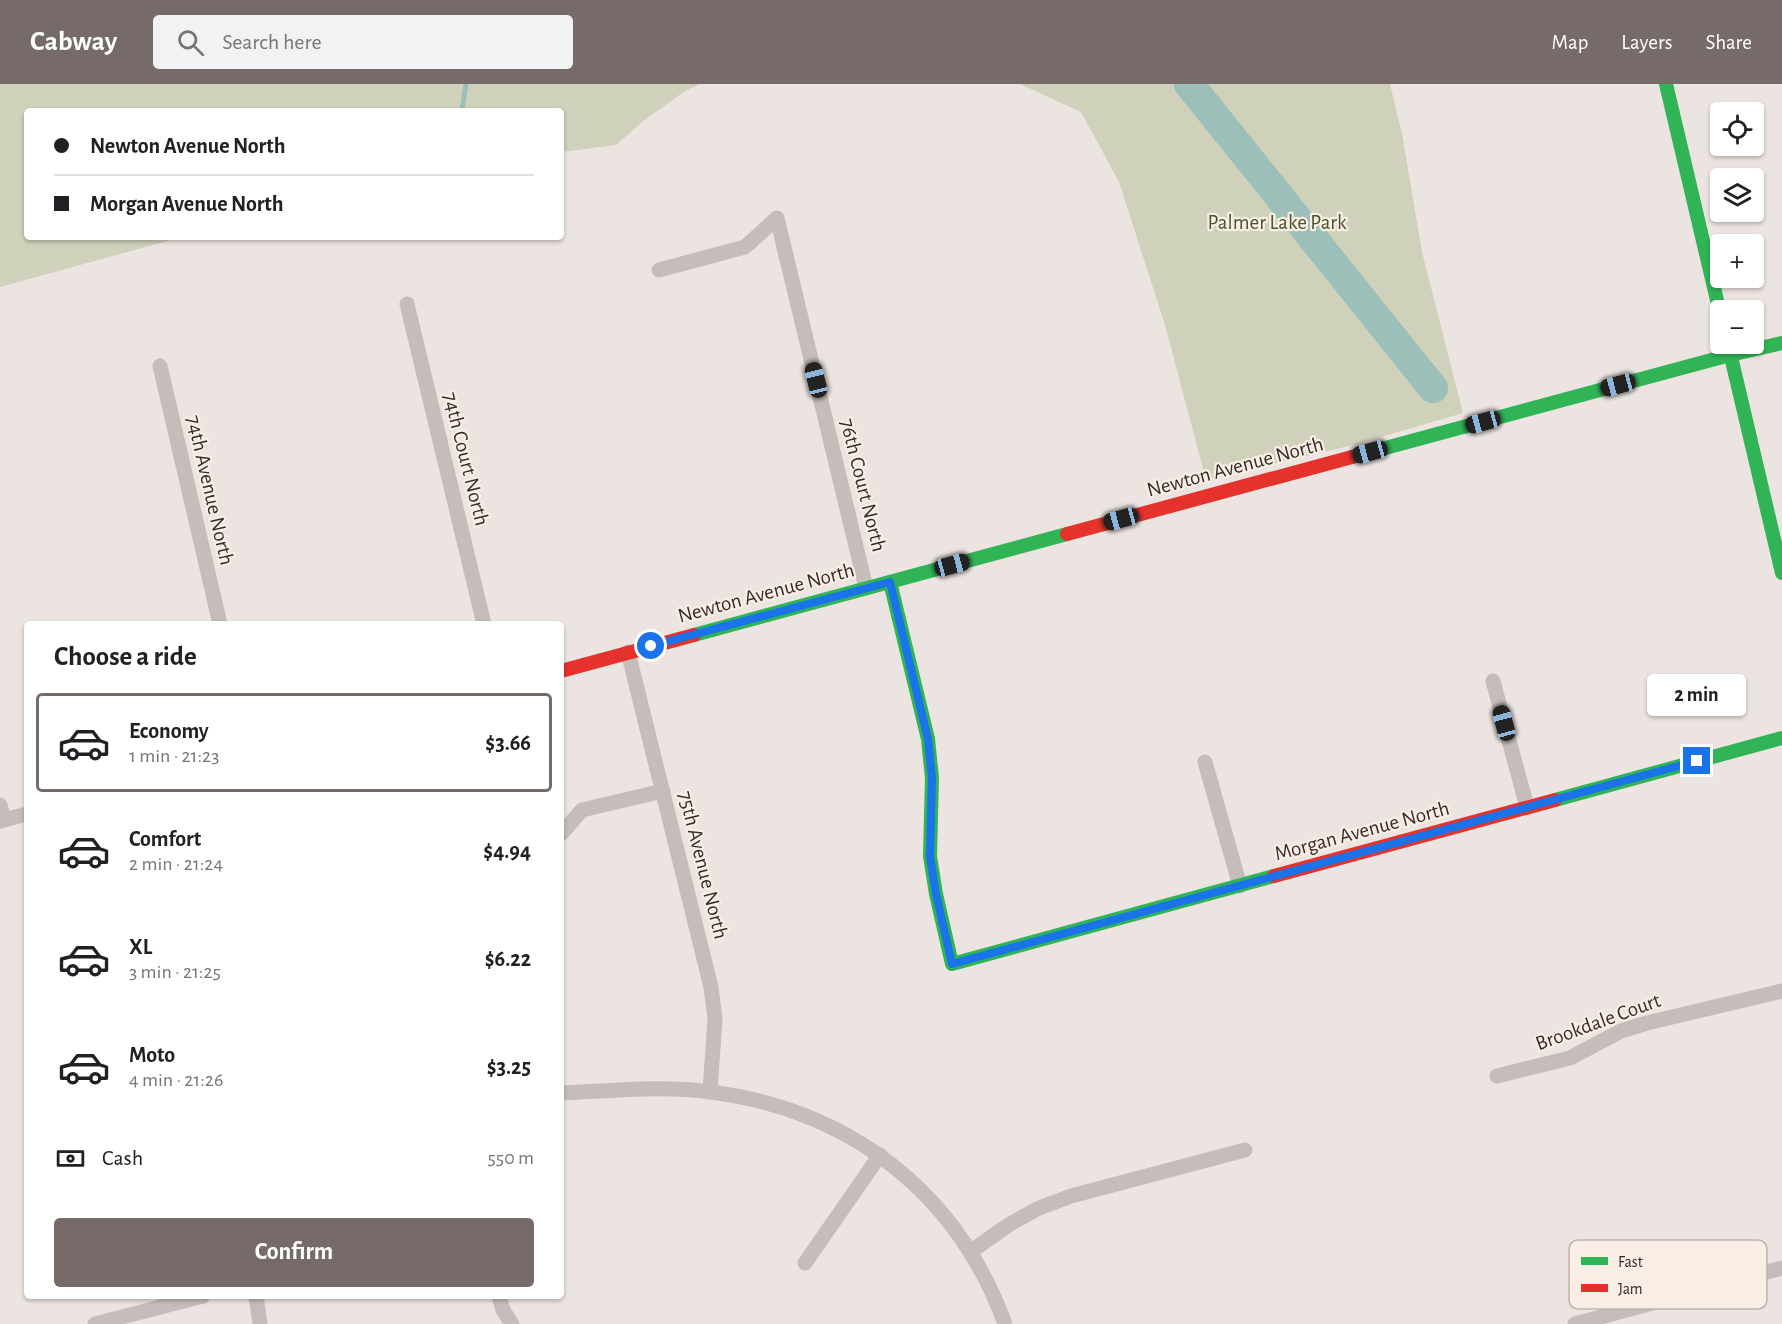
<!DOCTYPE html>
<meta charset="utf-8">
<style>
body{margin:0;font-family:"Alegreya Sans",sans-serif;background:#f2f2f2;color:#202124;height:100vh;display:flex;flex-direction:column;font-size:22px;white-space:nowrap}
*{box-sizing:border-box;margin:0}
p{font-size:20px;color:#757577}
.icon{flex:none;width:33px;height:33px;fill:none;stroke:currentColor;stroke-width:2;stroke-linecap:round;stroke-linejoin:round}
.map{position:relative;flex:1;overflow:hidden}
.drawer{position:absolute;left:24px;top:537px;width:540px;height:678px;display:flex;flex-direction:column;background:#fff;border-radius:6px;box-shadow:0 2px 4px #0004}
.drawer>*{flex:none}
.guide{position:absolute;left:24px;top:24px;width:540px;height:132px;border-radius:6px;box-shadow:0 2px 4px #0004;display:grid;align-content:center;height:132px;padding:0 30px;background:#fff}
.fabs{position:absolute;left:1710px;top:18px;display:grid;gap:12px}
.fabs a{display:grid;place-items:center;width:54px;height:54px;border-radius:6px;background:#fff;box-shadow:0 2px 4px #0004;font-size:30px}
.end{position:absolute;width:27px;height:27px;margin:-14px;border:8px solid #1a73e8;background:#fff;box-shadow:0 0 0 3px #fff}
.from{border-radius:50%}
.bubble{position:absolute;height:42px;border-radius:6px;background:#fff;box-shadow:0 2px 4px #0004;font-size:20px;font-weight:600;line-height:42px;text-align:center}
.car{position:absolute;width:18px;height:36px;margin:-18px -9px;border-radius:8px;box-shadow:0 0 4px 2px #0007;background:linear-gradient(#222 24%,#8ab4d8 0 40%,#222 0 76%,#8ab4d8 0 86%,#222 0)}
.guide b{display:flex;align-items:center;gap:21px;height:57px;font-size:22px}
.guide b+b{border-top:2px solid #e0e0e0}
.guide i{width:15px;height:15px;background:#202124}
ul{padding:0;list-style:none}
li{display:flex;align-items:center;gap:18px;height:99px;margin:0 12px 9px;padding:0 18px;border:3px solid transparent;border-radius:6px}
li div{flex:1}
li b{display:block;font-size:22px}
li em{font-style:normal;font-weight:600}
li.active{border-color:#766b68}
li>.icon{width:54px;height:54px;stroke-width:1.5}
h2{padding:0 30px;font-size:27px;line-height:72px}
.pay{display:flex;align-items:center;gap:15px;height:66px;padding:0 30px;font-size:22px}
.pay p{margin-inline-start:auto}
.button{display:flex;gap:12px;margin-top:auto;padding:12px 30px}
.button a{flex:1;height:69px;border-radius:6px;background:#766b68;color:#fff;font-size:24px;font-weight:600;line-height:69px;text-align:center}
header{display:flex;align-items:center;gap:36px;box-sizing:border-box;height:84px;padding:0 30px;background:#766b68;color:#fff}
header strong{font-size:28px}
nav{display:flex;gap:33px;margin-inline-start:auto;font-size:21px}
.search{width:420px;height:54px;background:#f2f2f2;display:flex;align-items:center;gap:15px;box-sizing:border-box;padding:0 21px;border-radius:6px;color:#757577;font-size:22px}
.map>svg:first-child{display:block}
.green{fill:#d0d1ba}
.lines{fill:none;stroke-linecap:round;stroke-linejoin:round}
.stream{stroke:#9cbfba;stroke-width:5}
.river{stroke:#9cbfba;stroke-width:30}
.street{stroke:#c5bdb9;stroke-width:15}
.fast{stroke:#30b455;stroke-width:14}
.jam{stroke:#e5322d;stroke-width:14}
.route{stroke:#1a73e8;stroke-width:8}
.labels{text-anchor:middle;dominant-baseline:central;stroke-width:4.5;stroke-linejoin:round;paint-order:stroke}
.park-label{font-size:21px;fill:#4a542b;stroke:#f9eee6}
.street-label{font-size:21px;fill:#362a27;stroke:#f9eee6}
.key{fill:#f9eee6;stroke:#beb3ad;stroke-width:1.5}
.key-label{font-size:16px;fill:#362a27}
</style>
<header>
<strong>Cabway</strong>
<div class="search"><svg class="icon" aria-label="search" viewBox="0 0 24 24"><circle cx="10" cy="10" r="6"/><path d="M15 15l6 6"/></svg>Search here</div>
<nav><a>Map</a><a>Layers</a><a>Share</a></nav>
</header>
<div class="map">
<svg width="1782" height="1240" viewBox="0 0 1782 1240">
<rect width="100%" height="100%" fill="#ece4e0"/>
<g class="green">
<polygon points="0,0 700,0 685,7 642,38 616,61 561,68 561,27 27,27 27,153 182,153 0,203"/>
<polygon points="1020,0 1390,0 1402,50 1422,168 1463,329 1357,360 1206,396 1165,241 1119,98 1081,28"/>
</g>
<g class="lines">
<polyline class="stream" points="462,27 466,0"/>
<polyline class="river" points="1189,0 1433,304"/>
<g class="street">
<polyline points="659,186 745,163 777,134 866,504"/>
<polyline points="407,220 484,540"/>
<polyline points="160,282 220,540"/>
<polyline points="628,568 711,903 715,935 710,1007"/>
<polyline points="1493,597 1527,723"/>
<polyline points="1205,678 1240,802"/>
<polyline points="0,721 4,736"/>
<polyline points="0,737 27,730"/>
<polyline points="561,750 582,726 663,707"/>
<polyline points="1497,992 1570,974 1621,947 1647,939 1782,907"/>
<path d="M561,1009c49,-2 101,-8 150,-1 139,18 246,100 294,232"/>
<polyline points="970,1168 1010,1140 1039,1124 1071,1112 1245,1066"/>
<polyline points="805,1179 880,1071"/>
<polyline points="256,1212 260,1240"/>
<polyline points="499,1212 503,1226 512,1240"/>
<polyline points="95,1240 203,1212"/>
<polyline points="1575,1240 1782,1184"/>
</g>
<g class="fast">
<polyline points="1666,0 1720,229"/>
<polyline points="1728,260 1782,489"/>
<polyline points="1352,373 1730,271 1782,259"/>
<polyline points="890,498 928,655 932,694 930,772 936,810 952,880 1274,792"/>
<polyline points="694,551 1067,450"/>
<polyline points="1555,716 1782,654"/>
</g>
<g class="jam">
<polyline points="1067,450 1352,373"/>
<polyline points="561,587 694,551"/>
<polyline points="1274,792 1555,716"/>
</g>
</g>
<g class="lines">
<polyline class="route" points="651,562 890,498 928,655 932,694 930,772 936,810 952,880 1697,677"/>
</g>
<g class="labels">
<g class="park-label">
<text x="1277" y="138">Palmer Lake Park</text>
</g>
<g class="street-label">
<text transform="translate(466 375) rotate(76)">74th Court North</text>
<text transform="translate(1235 383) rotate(-15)">Newton Avenue North</text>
<text transform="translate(863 401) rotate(76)">76th Court North</text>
<text transform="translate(210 406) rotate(77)">74th Avenue North</text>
<text transform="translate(766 509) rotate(-15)">Newton Avenue North</text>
<text transform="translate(1362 747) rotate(-15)">Morgan Avenue North</text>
<text transform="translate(703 781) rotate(76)">75th Avenue North</text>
<text transform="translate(1598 938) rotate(-20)">Brookdale Court</text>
</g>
</g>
<rect x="1569" y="1156" width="198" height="69" rx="9" class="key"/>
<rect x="1581" y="1173" width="27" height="8" fill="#30b455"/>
<rect x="1581" y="1200" width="27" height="8" fill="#e5322d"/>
<g class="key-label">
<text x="1618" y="1183">Fast</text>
<text x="1618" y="1210">Jam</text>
</g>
</svg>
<div class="fabs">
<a><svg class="icon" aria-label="locate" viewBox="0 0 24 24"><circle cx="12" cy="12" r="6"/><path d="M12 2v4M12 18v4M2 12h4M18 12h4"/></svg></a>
<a><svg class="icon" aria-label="layers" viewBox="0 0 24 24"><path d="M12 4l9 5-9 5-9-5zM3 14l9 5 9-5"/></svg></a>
<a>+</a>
<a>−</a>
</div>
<i class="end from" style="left:651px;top:562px"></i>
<i class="end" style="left:1697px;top:677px"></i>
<div class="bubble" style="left:1647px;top:590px;width:99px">2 min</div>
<i class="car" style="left:816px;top:296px;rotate:346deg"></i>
<i class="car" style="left:1618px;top:301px;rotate:255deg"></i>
<i class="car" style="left:1483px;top:338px;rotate:255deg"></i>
<i class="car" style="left:1370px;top:368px;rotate:255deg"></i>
<i class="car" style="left:1121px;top:435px;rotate:255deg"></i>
<i class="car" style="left:952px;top:481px;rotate:75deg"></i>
<i class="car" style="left:1504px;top:639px;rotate:345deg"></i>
<div class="guide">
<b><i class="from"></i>Newton Avenue North</b>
<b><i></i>Morgan Avenue North</b>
</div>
<section class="drawer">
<h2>Choose a ride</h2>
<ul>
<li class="active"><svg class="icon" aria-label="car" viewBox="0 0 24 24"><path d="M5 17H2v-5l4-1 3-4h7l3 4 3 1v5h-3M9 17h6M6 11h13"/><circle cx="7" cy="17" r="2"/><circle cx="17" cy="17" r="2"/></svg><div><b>Economy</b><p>1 min · 21:23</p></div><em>$3.66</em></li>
<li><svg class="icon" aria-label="car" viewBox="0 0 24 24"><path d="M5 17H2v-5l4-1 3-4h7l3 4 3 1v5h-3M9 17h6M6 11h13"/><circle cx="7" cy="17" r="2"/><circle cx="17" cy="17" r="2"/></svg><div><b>Comfort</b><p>2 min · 21:24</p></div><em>$4.94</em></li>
<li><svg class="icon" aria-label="car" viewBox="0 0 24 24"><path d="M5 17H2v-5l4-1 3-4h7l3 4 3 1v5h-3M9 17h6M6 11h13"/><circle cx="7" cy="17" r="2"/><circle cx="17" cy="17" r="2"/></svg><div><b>XL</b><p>3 min · 21:25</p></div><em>$6.22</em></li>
<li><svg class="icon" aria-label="car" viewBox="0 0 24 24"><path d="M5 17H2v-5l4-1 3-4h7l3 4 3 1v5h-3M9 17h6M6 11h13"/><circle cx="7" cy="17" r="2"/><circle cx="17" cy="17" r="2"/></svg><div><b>Moto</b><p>4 min · 21:26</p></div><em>$3.25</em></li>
</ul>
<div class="pay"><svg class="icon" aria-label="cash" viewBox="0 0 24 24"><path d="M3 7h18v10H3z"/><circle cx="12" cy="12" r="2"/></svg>Cash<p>550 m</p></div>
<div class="button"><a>Confirm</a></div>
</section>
</div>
